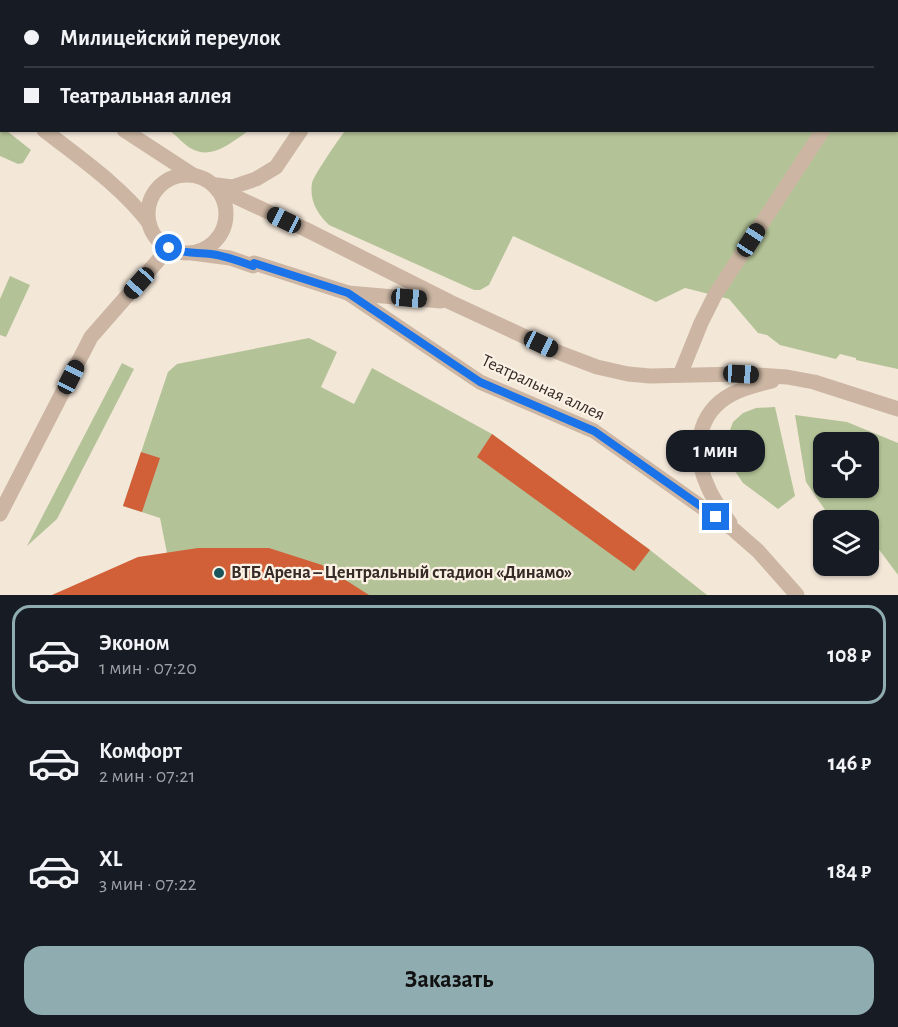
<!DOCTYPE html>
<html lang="ru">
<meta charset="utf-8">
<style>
body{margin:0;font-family:"Alegreya Sans",sans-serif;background:#242831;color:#f1f3f6;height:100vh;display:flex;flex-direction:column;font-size:22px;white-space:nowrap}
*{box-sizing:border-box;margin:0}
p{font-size:20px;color:#9ea1a6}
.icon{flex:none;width:33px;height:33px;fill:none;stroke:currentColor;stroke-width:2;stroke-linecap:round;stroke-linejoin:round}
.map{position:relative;height:595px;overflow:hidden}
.panel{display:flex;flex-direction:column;background:#171b24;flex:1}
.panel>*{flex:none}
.guide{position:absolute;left:0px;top:0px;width:898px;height:132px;box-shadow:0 2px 4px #0004;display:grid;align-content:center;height:132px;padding:0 24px;background:#171b24}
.fabs{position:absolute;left:813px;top:432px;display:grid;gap:12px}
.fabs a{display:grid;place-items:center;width:66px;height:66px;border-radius:12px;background:#171b24;box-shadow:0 2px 4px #0004;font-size:30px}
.end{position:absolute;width:27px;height:27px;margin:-14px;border:8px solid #1a73e8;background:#fff;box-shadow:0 0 0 3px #fff}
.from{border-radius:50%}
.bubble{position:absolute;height:42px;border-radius:18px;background:#171b24;box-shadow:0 2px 4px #0004;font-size:20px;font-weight:700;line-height:42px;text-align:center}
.car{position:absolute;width:18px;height:36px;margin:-18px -9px;border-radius:8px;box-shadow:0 0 4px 2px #0007;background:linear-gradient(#222 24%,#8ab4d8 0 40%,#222 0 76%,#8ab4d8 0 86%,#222 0)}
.guide b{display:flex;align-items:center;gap:21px;height:57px;font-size:22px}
.guide b+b{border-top:2px solid #363941}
.guide i{width:15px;height:15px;background:#f1f3f6}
ul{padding:10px 0 0;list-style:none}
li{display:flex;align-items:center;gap:18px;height:99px;margin:0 12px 9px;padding:0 12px;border:3px solid transparent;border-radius:18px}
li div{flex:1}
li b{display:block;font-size:22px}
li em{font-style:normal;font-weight:700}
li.current{border-color:#8facb1}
li>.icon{width:54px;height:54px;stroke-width:1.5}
.action{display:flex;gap:12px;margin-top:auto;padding:12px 24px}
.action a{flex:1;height:69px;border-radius:18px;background:#8facb1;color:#111;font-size:24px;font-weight:700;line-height:69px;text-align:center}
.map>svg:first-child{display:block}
.green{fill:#b4c397;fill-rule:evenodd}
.building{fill:#d15f38}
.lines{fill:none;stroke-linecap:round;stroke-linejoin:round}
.minor{stroke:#ccb6a3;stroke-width:15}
.route{stroke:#1a73e8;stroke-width:8}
.poi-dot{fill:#18565c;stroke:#fbf1e4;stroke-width:2}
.labels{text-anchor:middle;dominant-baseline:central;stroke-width:4.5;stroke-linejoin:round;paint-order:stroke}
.street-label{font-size:18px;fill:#362b26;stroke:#fbf1e4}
.poi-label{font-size:18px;font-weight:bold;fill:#362b26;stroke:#fbf1e4;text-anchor:start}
</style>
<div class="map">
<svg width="898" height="595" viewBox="0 0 898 595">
<rect width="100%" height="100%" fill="#f3e7d8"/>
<g class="green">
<path d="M3,0h895v369l-42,-9v-2l-16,-4 -4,5 -56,-14 -13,-10 -9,-2 -29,-34 -44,-11 -29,14 -143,-66 -24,49 -9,5h-6l-145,-65c-11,-11 -20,-24 -17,-42 2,-8 26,-43 33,-52l552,-1v-128h-892z"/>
<polygon points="0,125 1,126 2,130 7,131 31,150 23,163 18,164 0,156"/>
<path d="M170,131h78c-16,11 -36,29 -56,18 -8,-4 -15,-13 -22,-18z"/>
<polygon points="10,276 30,285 6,337 0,335 0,299"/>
<polygon points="309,338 337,352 321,387 354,404 372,368 492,434 650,550 707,595 61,595 167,553 160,518 123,506 168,372 177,364"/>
<polygon points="122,363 134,369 57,519 27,546"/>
<polygon points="775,407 795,496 778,509 743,483 733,468 727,455 726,441 733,422 743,413 756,408"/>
<path d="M795,415l52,7 51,21v132l-29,-39 -1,-16h-36l-26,-38zM824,442h44v46h-44z"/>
</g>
<g class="building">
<polygon points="492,434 650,550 634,571 477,457"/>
<polygon points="141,452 160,458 142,512 123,506"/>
<polygon points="198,548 269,548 322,565 369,595 52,595 138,557"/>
</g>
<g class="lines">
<g class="minor">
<polyline points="391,2 392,0"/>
<polyline points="897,21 898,20"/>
<polyline points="0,31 2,32"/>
<polyline points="0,97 2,99"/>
<path d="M44,130c37,29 77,56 105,93"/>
<polyline points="124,130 193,175"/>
<circle cx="187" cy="214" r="39"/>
<polyline points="217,185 232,187 256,179 276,167 301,130"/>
<polyline points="217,188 305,229 450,302 560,353 597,367 628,374 650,376 741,374 787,377 814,382 898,409"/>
<polyline points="192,253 230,258 253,266 254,263 348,293 441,301"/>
<polyline points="348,293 480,382 594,431 734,530 758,551 797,595"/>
<polyline points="680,375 701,323 715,295 823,130"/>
<polyline points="0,514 91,337 169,248"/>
<path d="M730,523c-8,-12 -17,-23 -22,-36 -16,-34 -12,-74 24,-93 13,-7 27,-10 40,-13"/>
</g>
</g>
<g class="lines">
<path class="route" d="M169,248c14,6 28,4 42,6 15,2 28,7 42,12l1,-3 94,30 132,89 114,49 122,86"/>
</g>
<circle class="poi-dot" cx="219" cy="573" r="6"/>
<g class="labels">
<g class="street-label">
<text transform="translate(543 388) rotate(25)">Театральная аллея</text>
</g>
<g class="poi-label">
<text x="231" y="573">ВТБ Арена – Центральный стадион «Динамо»</text>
</g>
</g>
</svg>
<div class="fabs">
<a><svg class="icon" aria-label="locate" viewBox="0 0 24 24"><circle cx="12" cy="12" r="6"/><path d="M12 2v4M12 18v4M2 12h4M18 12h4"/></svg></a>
<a><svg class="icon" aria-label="layers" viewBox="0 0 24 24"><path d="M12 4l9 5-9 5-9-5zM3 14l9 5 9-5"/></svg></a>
</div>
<i class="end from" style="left:169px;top:248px"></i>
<i class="end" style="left:716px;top:517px"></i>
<div class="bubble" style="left:666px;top:430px;width:99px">1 мин</div>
<i class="car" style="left:284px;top:220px;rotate:296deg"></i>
<i class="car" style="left:751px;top:240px;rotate:33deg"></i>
<i class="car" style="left:139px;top:283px;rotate:222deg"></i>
<i class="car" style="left:409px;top:298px;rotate:95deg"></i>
<i class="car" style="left:541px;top:344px;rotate:115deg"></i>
<i class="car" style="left:741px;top:374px;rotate:93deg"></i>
<i class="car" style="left:71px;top:377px;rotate:27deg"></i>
<div class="guide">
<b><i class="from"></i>Милицейский переулок</b>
<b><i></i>Театральная аллея</b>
</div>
</div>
<section class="panel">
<ul>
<li class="current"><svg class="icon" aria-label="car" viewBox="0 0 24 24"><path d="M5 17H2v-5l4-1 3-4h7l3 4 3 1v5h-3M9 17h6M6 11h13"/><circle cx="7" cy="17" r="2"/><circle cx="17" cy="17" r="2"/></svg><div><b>Эконом</b><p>1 мин · 07:20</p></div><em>108 ₽</em></li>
<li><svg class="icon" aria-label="car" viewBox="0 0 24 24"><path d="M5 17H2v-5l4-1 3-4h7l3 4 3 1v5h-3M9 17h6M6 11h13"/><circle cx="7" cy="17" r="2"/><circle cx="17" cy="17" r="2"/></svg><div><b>Комфорт</b><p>2 мин · 07:21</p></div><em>146 ₽</em></li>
<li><svg class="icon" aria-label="car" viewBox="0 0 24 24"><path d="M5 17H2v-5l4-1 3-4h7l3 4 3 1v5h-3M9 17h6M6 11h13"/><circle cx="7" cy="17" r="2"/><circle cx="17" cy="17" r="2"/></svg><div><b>XL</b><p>3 мин · 07:22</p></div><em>184 ₽</em></li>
</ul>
<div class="action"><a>Заказать</a></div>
</section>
